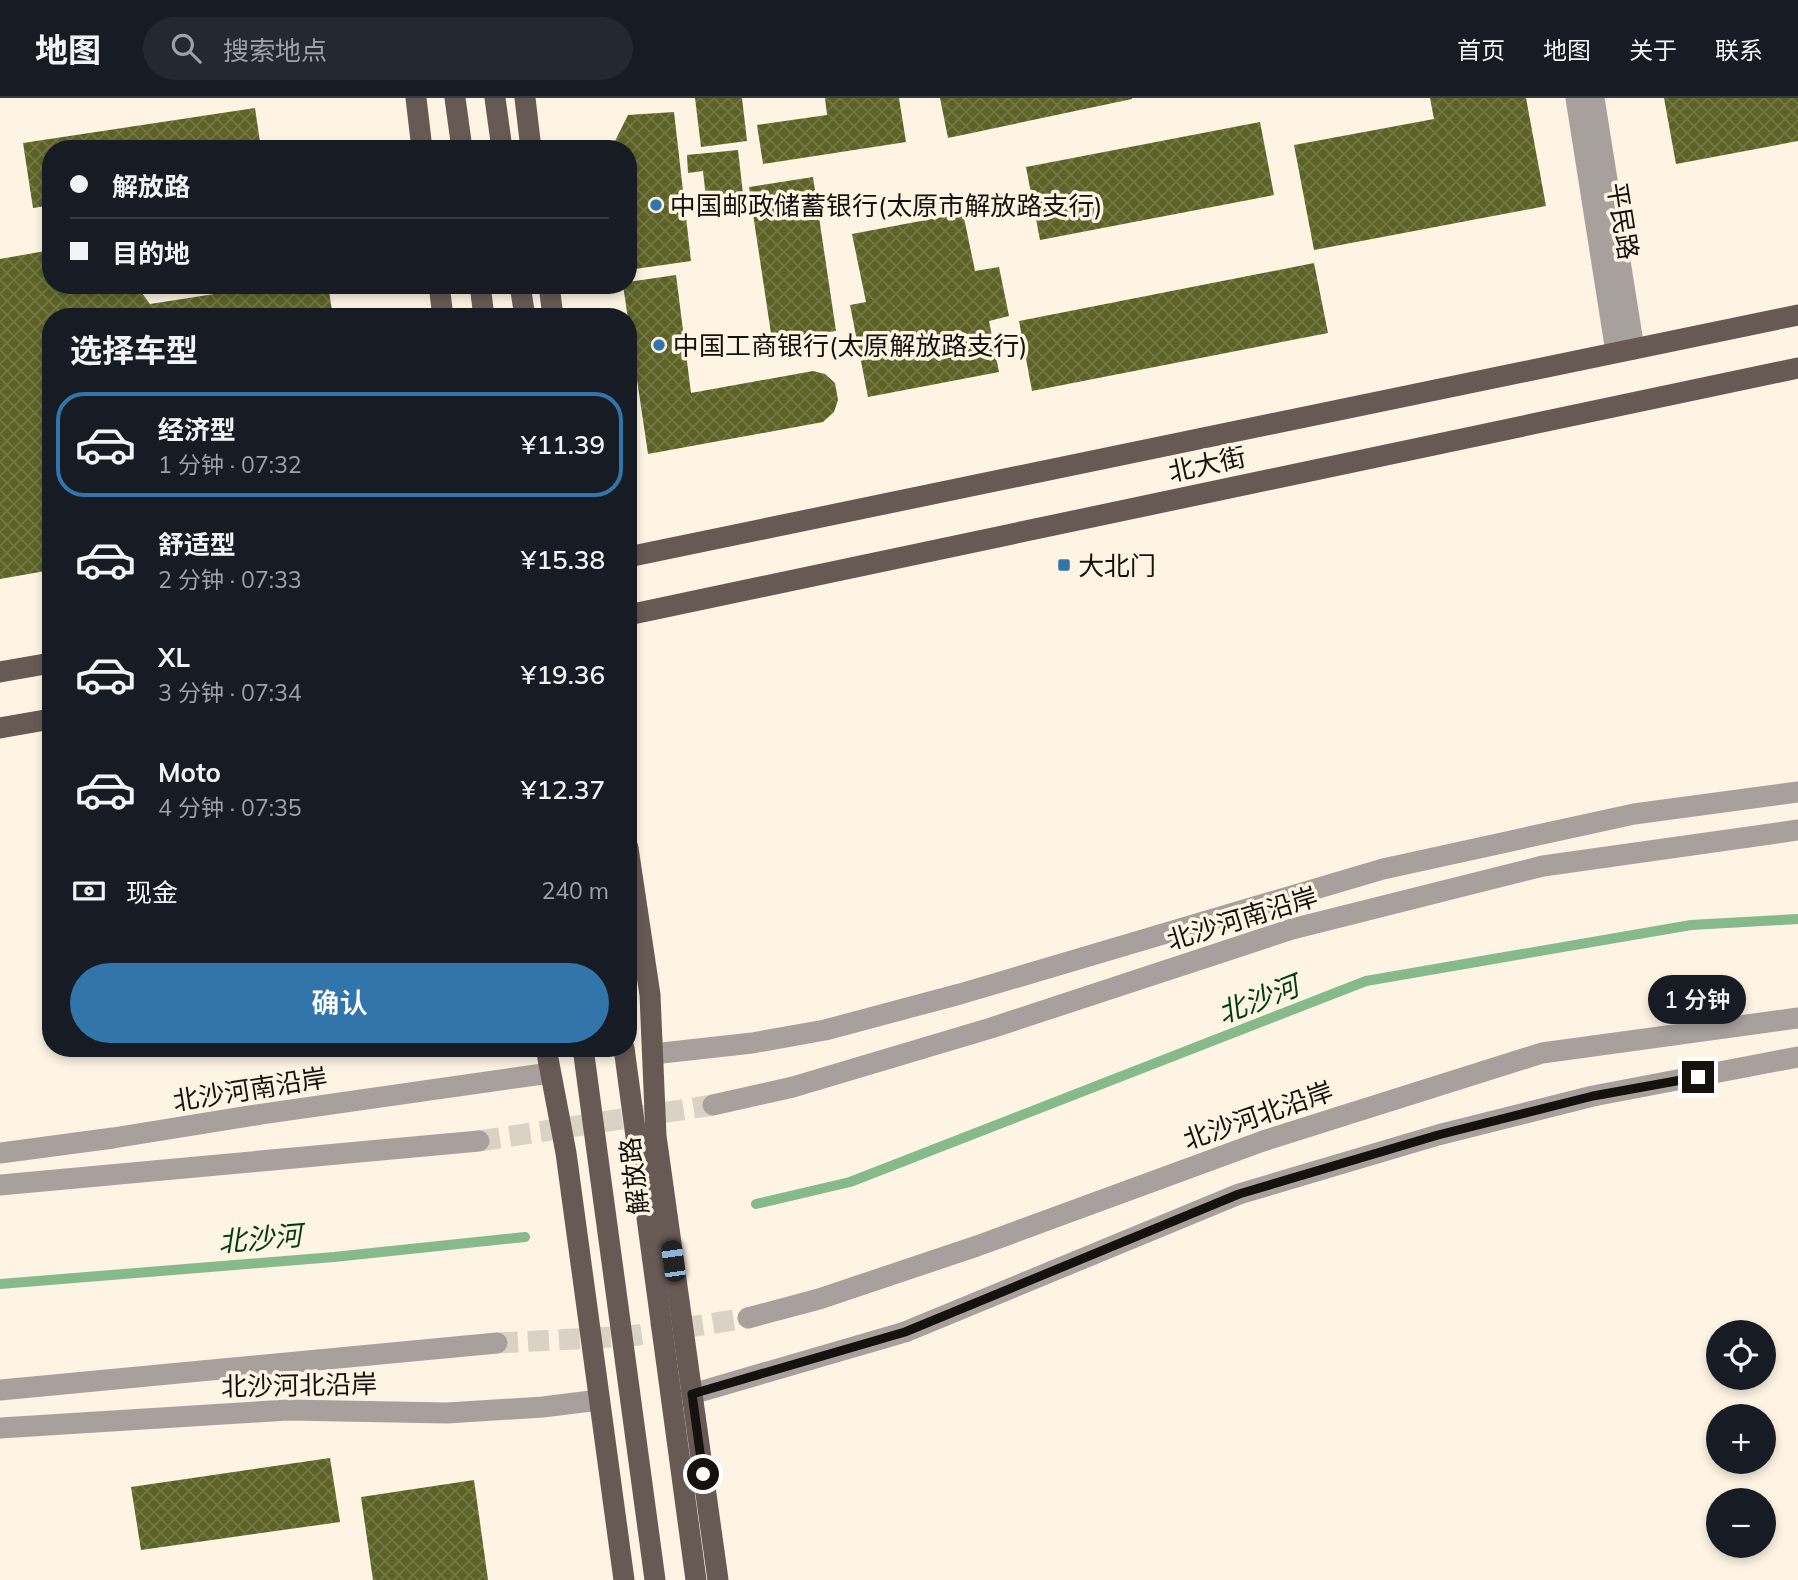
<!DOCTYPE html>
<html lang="zh">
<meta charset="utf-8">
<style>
body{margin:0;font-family:Mulish,"Noto Sans SC",sans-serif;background:#242831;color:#f1f3f6;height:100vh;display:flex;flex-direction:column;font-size:26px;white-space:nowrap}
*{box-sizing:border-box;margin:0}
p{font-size:23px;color:#9ea1a6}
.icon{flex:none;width:38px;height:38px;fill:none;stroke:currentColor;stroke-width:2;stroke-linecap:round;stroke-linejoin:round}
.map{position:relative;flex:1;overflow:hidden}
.sheet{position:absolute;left:42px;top:210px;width:595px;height:749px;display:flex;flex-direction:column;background:#171b24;border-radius:28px;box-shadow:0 4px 10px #0003}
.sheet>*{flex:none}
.guide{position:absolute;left:42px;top:42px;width:595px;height:154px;border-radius:28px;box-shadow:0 4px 10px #0003;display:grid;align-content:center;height:154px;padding:0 28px;background:#171b24}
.buttons{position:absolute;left:1706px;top:1222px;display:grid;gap:14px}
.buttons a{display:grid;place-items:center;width:70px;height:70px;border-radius:50%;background:#171b24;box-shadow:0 4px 10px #0003;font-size:35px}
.end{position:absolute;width:32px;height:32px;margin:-16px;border:9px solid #15110c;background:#fff;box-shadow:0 0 0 4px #fff}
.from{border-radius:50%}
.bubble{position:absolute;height:49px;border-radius:24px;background:#171b24;box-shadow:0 4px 10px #0003;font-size:23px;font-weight:600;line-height:49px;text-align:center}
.car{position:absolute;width:21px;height:42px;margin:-21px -10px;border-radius:9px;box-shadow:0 0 5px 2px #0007;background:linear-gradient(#222 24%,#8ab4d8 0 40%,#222 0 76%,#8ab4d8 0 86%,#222 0)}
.guide b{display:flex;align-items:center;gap:24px;height:66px;font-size:26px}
.guide b+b{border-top:2px solid #363941}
.guide i{width:18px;height:18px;background:#f1f3f6}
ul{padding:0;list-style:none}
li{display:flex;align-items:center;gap:21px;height:105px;margin:0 14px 10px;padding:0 14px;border:4px solid transparent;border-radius:28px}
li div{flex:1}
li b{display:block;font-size:26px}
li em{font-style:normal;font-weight:600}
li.active{border-color:#3275ab}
li>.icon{width:63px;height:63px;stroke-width:1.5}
h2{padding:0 28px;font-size:32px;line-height:84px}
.pay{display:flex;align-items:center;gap:18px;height:77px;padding:0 28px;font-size:26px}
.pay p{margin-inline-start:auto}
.action{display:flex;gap:14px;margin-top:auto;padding:14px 28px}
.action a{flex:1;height:80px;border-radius:42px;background:#3275ab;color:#fff;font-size:28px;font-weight:600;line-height:80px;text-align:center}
header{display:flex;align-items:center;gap:42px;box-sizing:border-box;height:98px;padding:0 35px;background:#171b24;border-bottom:2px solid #363941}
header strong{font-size:33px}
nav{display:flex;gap:38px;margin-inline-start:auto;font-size:24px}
.search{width:490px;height:63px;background:#242831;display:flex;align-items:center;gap:18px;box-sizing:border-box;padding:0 24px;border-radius:38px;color:#9ea1a6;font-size:26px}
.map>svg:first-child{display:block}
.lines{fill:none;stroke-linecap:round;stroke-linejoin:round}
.stream{stroke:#86ba8c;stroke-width:10}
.building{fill:url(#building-cross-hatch)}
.minor-tunnel{stroke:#dad2c4;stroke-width:21;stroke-dasharray:21 10;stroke-linecap:butt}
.minor{stroke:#a8a09c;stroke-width:21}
.major{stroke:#675a54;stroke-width:21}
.major-bridge{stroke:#675a54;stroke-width:21}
.route{stroke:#15110c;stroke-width:9}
.poi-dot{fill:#3275ab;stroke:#fdf4e4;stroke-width:2.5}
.labels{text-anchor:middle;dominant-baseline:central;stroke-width:7;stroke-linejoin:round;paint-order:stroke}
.poi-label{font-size:26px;fill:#15110c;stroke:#fdf4e4;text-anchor:start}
.street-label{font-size:26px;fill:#15110c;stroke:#fdf4e4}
.water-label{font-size:28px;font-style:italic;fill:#003c11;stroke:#fdf4e4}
</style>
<header>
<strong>地图</strong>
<div class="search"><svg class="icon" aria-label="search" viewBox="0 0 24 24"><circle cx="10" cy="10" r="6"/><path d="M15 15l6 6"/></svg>搜索地点</div>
<nav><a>首页</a><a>地图</a><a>关于</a><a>联系</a></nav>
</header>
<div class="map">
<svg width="1798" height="1482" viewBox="0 0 1798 1482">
<defs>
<pattern id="building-cross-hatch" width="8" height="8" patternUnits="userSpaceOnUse" patternTransform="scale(1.75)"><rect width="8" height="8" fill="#5c6325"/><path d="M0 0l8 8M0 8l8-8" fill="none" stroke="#737849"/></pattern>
</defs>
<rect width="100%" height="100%" fill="#fdf4e4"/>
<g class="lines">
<g class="stream">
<polyline points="756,1106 850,1084 1366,883 1691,827 1798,821"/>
<polyline points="0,1186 334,1159 525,1139"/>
</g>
</g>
<g class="building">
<polygon points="695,0 742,0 747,43 701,49"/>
<polygon points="825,0 899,0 906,44 763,66 757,27 827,17"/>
<polygon points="940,0 1132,0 1132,1 948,40"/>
<polygon points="1430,0 1526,0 1546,108 1314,152 1294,47 1434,21"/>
<polygon points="1664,0 1798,0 1798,43 1676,66"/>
<polygon points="255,10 261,51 51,51 51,131 46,108 33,110 23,45"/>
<polygon points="674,14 691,163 628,172 628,51 611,51 628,17"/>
<polygon points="1260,24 1274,97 1040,142 1026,69"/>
<polygon points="738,52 743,96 706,100 703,73 688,75 687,57"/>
<polygon points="813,79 836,233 772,242 749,89"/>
<polygon points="963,115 975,173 999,169 1009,218 989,223 999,274 868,299 850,207 866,204 852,136"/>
<polygon points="51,152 51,187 136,187 150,206 272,187 328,187 333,219 51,219 51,472 0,481 0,161"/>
<polygon points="1314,165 1328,235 1032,293 1019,223"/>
<polygon points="676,177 691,295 813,273 825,276 835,285 838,302 834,314 823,324 648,356 623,187 628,187 628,184"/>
<polygon points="330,1360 340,1424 141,1452 131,1389"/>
<polygon points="474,1382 488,1482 373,1482 361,1399"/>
</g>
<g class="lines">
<g class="minor-tunnel">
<polyline points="479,1043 713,1007"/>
<polyline points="497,1245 631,1238 748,1220"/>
</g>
<g class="minor">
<polyline points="1576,0 1616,254"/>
<polyline points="1594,0 1634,251"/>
<polyline points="653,956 752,945 825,932 960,896 1383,771 1634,716 1798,694"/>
<polyline points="713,1007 793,989 991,930 1292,831 1543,768 1798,732"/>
<polyline points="0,1055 113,1040 262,1016 550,975"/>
<polyline points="0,1087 479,1043"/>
<polyline points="748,1220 819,1201 977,1148 1263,1043 1542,955 1798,920"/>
<polyline points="0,1292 497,1245"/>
<polyline points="692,1296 905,1234 1239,1096 1438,1037 1593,998 1798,959"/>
<polyline points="0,1330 288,1312 447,1315 543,1309 599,1302"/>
</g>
<g class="major">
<polyline points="416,0 422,51"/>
<polyline points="455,0 462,51"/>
<polyline points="495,0 502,51"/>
<polyline points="525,0 531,51"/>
<polyline points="439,187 443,219"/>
<polyline points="480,187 484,219"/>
<polyline points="520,187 525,219"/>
<polyline points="549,187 553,219"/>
<polyline points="628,459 1798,217"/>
<polyline points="628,517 1798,270"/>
<polyline points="0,574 51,565"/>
<polyline points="0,630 51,621"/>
<polyline points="628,750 650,897 656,1038 718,1482"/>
<polyline points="546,950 566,1055 624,1482"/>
</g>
<g class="major-bridge">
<polyline points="583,950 655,1482"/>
<polyline points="624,950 696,1482"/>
</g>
</g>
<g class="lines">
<polyline class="route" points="703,1376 692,1296 905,1234 1239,1096 1438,1037 1593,998 1698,979"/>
</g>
<g class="poi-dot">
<circle cx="656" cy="107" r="7"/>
<circle cx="659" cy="247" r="7"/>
<rect x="1057" y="460" width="14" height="14" rx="3.5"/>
</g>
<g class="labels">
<g class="poi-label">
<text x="670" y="107">中国邮政储蓄银行(太原市解放路支行)</text>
<text x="673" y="247">中国工商银行(太原解放路支行)</text>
<text x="1078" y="467">大北门</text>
</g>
<g class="street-label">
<text transform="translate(1623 123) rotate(81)">平民路</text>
<text transform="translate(1207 366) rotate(-12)">北大街</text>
<text transform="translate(1242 820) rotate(-17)">北沙河南沿岸</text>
<text transform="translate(250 991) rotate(-9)">北沙河南沿岸</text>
<text transform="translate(1258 1017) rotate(-19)">北沙河北沿岸</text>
<text transform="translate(634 1078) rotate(-97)">解放路</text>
<text transform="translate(299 1287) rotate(-1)">北沙河北沿岸</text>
</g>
<g class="water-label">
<text transform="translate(1258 901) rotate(-21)">北沙河</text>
<text transform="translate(260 1140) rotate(-5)">北沙河</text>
</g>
</g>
</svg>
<div class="buttons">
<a><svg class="icon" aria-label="locate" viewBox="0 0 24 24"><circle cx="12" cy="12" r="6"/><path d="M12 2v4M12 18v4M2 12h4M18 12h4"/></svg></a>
<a>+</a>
<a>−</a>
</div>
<i class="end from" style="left:703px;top:1376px"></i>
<i class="end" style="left:1698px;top:979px"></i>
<div class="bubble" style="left:1648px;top:877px;width:98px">1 分钟</div>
<i class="car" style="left:673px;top:1163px;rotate:352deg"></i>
<div class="guide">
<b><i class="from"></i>解放路</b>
<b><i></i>目的地</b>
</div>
<section class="sheet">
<h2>选择车型</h2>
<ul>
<li class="active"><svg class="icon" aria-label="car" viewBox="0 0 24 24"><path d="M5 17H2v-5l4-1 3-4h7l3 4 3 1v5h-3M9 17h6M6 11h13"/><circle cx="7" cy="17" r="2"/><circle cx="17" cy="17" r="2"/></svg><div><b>经济型</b><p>1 分钟 · 07:32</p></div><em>¥11.39</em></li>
<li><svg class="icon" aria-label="car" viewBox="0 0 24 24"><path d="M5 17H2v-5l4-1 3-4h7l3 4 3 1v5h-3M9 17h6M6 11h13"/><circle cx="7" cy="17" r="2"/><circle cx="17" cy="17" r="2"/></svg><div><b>舒适型</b><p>2 分钟 · 07:33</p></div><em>¥15.38</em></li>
<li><svg class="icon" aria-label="car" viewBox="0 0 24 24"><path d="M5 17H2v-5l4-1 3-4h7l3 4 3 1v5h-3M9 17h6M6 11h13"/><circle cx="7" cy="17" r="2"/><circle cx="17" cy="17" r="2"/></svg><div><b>XL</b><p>3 分钟 · 07:34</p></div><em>¥19.36</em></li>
<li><svg class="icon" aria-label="car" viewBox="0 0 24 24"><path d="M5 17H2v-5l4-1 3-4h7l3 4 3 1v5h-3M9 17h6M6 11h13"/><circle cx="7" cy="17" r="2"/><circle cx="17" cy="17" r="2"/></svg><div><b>Moto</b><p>4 分钟 · 07:35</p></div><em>¥12.37</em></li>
</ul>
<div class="pay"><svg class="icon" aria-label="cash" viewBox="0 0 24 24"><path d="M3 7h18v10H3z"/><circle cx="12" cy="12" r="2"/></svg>现金<p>240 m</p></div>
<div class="action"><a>确认</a></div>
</section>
</div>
